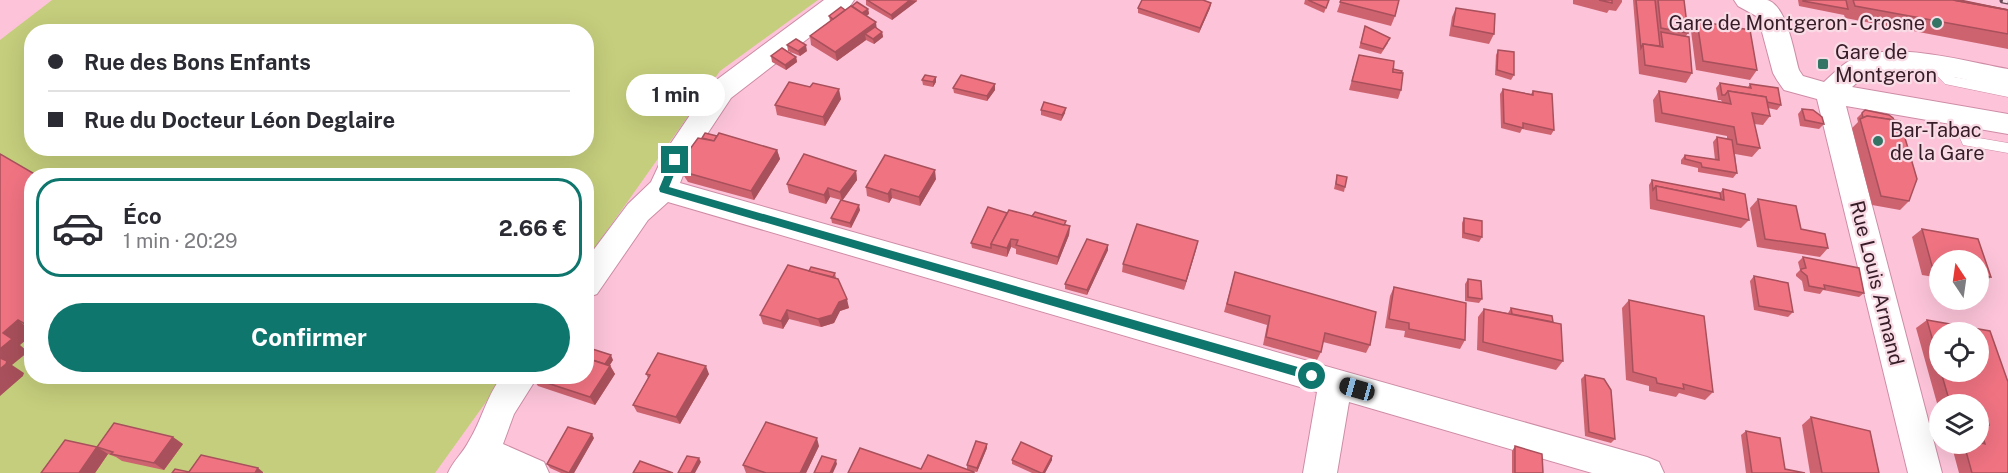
<!DOCTYPE html>
<html lang="fr">
<meta charset="utf-8">
<style>
body{margin:0;font-family:"Public Sans",sans-serif;background:#f2f2f3;color:#2b2b33;height:100vh;display:flex;flex-direction:column;font-size:22px;white-space:nowrap}
*{box-sizing:border-box;margin:0}
p{font-size:20px;color:#7c7c81}
.icon{flex:none;width:33px;height:33px;fill:none;stroke:currentColor;stroke-width:2;stroke-linecap:round;stroke-linejoin:round}
.map{position:relative;flex:1;overflow:hidden}
.details{position:absolute;left:24px;top:168px;width:570px;height:216px;display:flex;flex-direction:column;background:#fff;border-radius:24px;box-shadow:0 6px 24px #0002}
.details>*{flex:none}
.banner{position:absolute;left:24px;top:24px;width:570px;height:132px;border-radius:24px;box-shadow:0 6px 24px #0002;display:grid;align-content:center;height:132px;padding:0 24px;background:#fff}
.needle{width:39px;rotate:347deg}
.tools{position:absolute;left:1929px;top:250px;display:grid;gap:12px}
.tools a{display:grid;place-items:center;width:60px;height:60px;border-radius:50%;background:#fff;box-shadow:0 6px 24px #0002;font-size:30px}
.end{position:absolute;width:27px;height:27px;margin:-14px;border:8px solid #0f766e;background:#fff;box-shadow:0 0 0 3px #fff}
.from{border-radius:50%}
.bubble{position:absolute;height:42px;border-radius:21px;background:#fff;box-shadow:0 6px 24px #0002;font-size:20px;font-weight:700;line-height:42px;text-align:center}
.car{position:absolute;width:18px;height:36px;margin:-18px -9px;border-radius:8px;box-shadow:0 0 4px 2px #0007;background:linear-gradient(#222 24%,#8ab4d8 0 40%,#222 0 76%,#8ab4d8 0 86%,#222 0)}
.banner b{display:flex;align-items:center;gap:21px;height:57px;font-size:22px}
.banner b+b{border-top:2px solid #e1e1e2}
.banner i{width:15px;height:15px;background:#2b2b33}
ul{padding:10px 0 0;list-style:none}
li{display:flex;align-items:center;gap:18px;height:99px;margin:0 12px 9px;padding:0 12px;border:3px solid #e1e1e2;border-radius:24px}
li div{flex:1}
li b{display:block;font-size:22px}
li em{font-style:normal;font-weight:700}
li.on{border-color:#0f766e}
li>.icon{width:54px;height:54px;stroke-width:1.5}
.action{display:flex;gap:12px;margin-top:auto;padding:12px 24px}
.action a{flex:1;height:69px;border-radius:36px;background:#0f766e;color:#fff;font-size:24px;font-weight:700;line-height:69px;text-align:center}
.map>svg:first-child{display:block}
.green{fill:#c5ce7c;fill-rule:evenodd}
.lines{fill:none;stroke-linecap:round;stroke-linejoin:round}
.service-casing{stroke:#ce8ca6;stroke-width:1}
.minor-casing{stroke:#ce8ca6;stroke-width:2}
.service{fill:#fff;fill-rule:evenodd}
.minor{fill:#fff;fill-rule:evenodd}
.rail-casing{stroke:#6c4a58;stroke-width:7}
.rail{stroke:#f8dbe5;stroke-width:4.5;stroke-dasharray:14;stroke-linecap:butt}
.wall{fill:#ce6370;fill-rule:evenodd}
.shaded-wall{fill:#a8505b}
.building{fill:#f07382;stroke:#a8505b;stroke-width:1.5}
.route{fill:#0f766e}
.poi-dot{fill:#337464;stroke:#f8dbe5;stroke-width:2}
.labels{text-anchor:middle;dominant-baseline:central;stroke-width:4.5;stroke-linejoin:round;paint-order:stroke}
.poi-label{font-size:20px;fill:#361c27;stroke:#f8dbe5;text-anchor:start}
.street-label{font-size:20px;fill:#361c27;stroke:#f8dbe5}
</style>
<div class="map">
<svg width="2008" height="473" viewBox="0 0 2008 473">
<rect width="100%" height="100%" fill="#fdc4d9"/>
<path class="green" d="M52,0h766l-98,71 -133,188 -1,-83h-554v200l472,1 -69,96h-435v-433zM32,32h554v116h-554z"/>
<g class="lines">
<defs>
<g id="service">
<polygon points="1937,63 1942,65 1954,77 2008,87 2008,97 1945,84 1930,68"/>
<polygon points="1957,110 1962,111 1973,137 2008,143 2008,153 1963,145 1950,115"/>
</g>
<g id="minor">
<polygon points="824,0 854,0 850,6 731,98 688,163 680,183 1647,457 1659,462 1664,473 1592,473 1349,402 1337,473 1303,473 1317,392 668,202 648,220 597,294 586,298 586,260 628,204 651,182 665,152 711,84"/>
<path d="M1734,0c10,0 24,0 33,0 20,5 27,53 32,70l4,6 21,6c10,-9 20,-20 33,-25 42,-15 108,4 151,12v20c-34,-7 -101,-26 -133,-17 -9,2 -16,9 -23,15l156,27v20l-162,-28 96,367h-34l-91,-374 -33,-9 -7,-10 -4,-7 -15,-56 -20,-11z"/>
<path d="M502,376h36l-24,38 -11,30 41,18 5,11h-101c5,-12 15,-20 21,-32 13,-21 17,-44 33,-65z"/>
</g>
</defs>
<use href="#service" class="service-casing"/>
<use href="#minor" class="minor-casing"/>
<use href="#service" class="service"/>
<use href="#minor" class="minor"/>
<defs>
<polyline id="rail" points="2003,0 2008,1"/>
</defs>
<use href="#rail" class="rail-casing"/>
<use href="#rail" class="rail"/>
</g>
<g class="wall">
<polygon points="866,0 917,0 917,1 892,20 866,5"/>
<polygon points="1305,0 1329,0 1324,13 1304,4"/>
<polygon points="1341,0 1395,16 1391,26 1337,12"/>
<polygon points="1573,0 1622,0 1622,2 1616,11 1609,10 1607,13 1573,4"/>
<polygon points="1633,0 1684,0 1688,33 1686,36 1692,73 1686,83 1639,74"/>
<polygon points="1798,0 1960,0 2008,9 2008,49 1845,18 1844,15 1799,6"/>
<polygon points="1211,3 1210,8 1199,33 1138,13 1138,8"/>
<polygon points="1456,8 1494,34 1489,44 1449,36 1452,17"/>
<polygon points="868,9 869,14 867,15 877,29 882,32 883,37 874,44 866,40 837,61 811,45 810,36 830,21 829,16 845,10"/>
<polygon points="1697,21 1757,70 1750,80 1696,70 1691,31"/>
<polygon points="1365,26 1388,43 1381,54 1359,48"/>
<polygon points="787,45 807,51 800,56 788,51"/>
<polygon points="1498,50 1514,75 1511,80 1495,75 1496,55"/>
<polygon points="1359,55 1401,90 1398,99 1349,90"/>
<polygon points="771,56 796,57 797,62 786,70 772,62"/>
<polygon points="922,80 936,82 933,87 923,85"/>
<polygon points="1720,83 1748,87 1750,84 1781,105 1777,110 1768,108 1770,116 1763,125 1754,124 1760,148 1752,157 1735,154 1737,173 1733,178 1698,172 1698,168 1681,164 1681,160 1685,155 1715,160 1713,142 1717,137 1727,139 1727,136 1655,122 1653,100 1659,91 1722,102 1721,100 1718,100 1716,88"/>
<polygon points="953,88 995,90 987,101 954,93"/>
<polygon points="1503,89 1531,94 1533,91 1554,130 1551,135 1522,129 1520,133 1501,128 1500,94"/>
<polygon points="841,99 825,126 777,115 775,105"/>
<polygon points="1802,109 1824,124 1819,129 1800,126 1798,114"/>
<polygon points="1041,110 1065,113 1061,121 1041,115"/>
<polygon points="1865,110 1909,201 1900,210 1872,205 1852,128 1858,122 1857,118"/>
<polygon points="717,136 777,150 780,159 754,200 688,182 682,173 679,164 702,138"/>
<polygon points="856,171 857,180 842,201 860,210 851,228 832,223 831,218 841,200 830,197 826,204 789,193 787,184"/>
<polygon points="1337,175 1345,187 1344,192 1334,189"/>
<polygon points="936,179 920,206 892,198 889,203 867,196 866,187"/>
<polygon points="1652,180 1720,193 1723,189 1749,220 1741,228 1650,209 1649,185"/>
<polygon points="1758,199 1801,229 1828,248 1820,257 1757,247 1750,208"/>
<polygon points="1007,213 1070,226 1069,235 1057,265 1016,254 1016,249 1011,247 1007,257 972,248 971,243"/>
<polygon points="1464,218 1482,237 1479,242 1462,238 1462,223"/>
<polygon points="1922,229 1978,239 1991,277 1980,286 1978,286 1978,261 1940,261 1940,278 1922,275 1912,237"/>
<polygon points="1198,241 1184,290 1122,272 1123,264"/>
<polygon points="1108,245 1108,250 1087,295 1065,289 1065,284"/>
<polygon points="1803,257 1864,293 1859,297 1823,290 1820,294 1804,291 1802,281 1796,276 1796,274 1800,270 1798,262"/>
<polygon points="809,271 835,273 836,278 849,308 840,311 834,323 821,327 789,319 783,329 763,324 760,315"/>
<polygon points="1235,272 1370,345 1366,353 1323,342 1321,352 1317,360 1263,345 1267,325 1224,312"/>
<polygon points="1754,276 1793,312 1788,317 1754,310 1750,281"/>
<polygon points="1468,279 1482,299 1479,303 1465,301 1465,284"/>
<polygon points="1394,287 1465,340 1460,349 1404,337 1405,331 1385,328 1390,296"/>
<polygon points="1629,300 1713,392 1705,400 1679,393 1676,397 1649,391 1649,386 1626,380 1622,308"/>
<polygon points="1511,308 1553,322 1563,361 1556,370 1477,350 1478,317 1484,309 1508,313"/>
<path d="M1927,320l81,62v91h-49l-7,-26 5,-3h21v-39h-38v9l-24,-86zM1940,333l38,39h-38z"/>
<polygon points="613,360 610,365 615,374 595,405 538,386 532,378"/>
<polygon points="646,374 709,374 680,424 637,412 633,405 648,378"/>
<polygon points="1585,375 1615,439 1611,443 1585,436 1581,379"/>
<polygon points="1811,417 1879,473 1810,473 1802,425"/>
<polygon points="1746,431 1785,469 1805,473 1746,473 1741,435"/>
<polygon points="594,438 574,473 561,473 550,468 547,464"/>
<polygon points="183,444 164,470 122,461 116,457 108,454 95,473 97,447"/>
<polygon points="819,446 806,473 746,473 743,465"/>
<polygon points="1515,446 1543,473 1512,473 1512,451"/>
<polygon points="987,448 977,472 971,471 974,472 974,473 848,473 921,469 967,469 967,465"/>
<polygon points="1012,460 1052,460 1045,473 1032,473 1012,464"/>
</g>
<g class="shaded-wall">
<polygon points="910,0 917,1 892,20 891,15"/>
<polygon points="1211,3 1210,8 1199,33 1200,28"/>
<polygon points="868,9 869,14 862,19 862,13"/>
<polygon points="876,22 877,31 865,34 866,40 837,61 835,52"/>
<polygon points="882,32 883,37 874,44 873,39"/>
<polygon points="806,45 807,51 800,56 798,51"/>
<polygon points="796,57 797,62 786,70 785,65"/>
<polygon points="936,77 936,82 933,87 933,82"/>
<polygon points="995,84 995,90 987,101 987,96"/>
<polygon points="839,89 841,99 825,126 823,117"/>
<polygon points="1066,108 1065,113 1061,121 1062,115"/>
<polygon points="777,150 780,159 754,200 751,191"/>
<polygon points="935,170 936,179 920,206 919,197"/>
<polygon points="856,171 857,180 842,201 840,192"/>
<polygon points="828,188 830,197 826,204 824,195"/>
<polygon points="891,189 892,198 889,203 888,194"/>
<polygon points="859,205 860,210 851,228 850,223"/>
<polygon points="1070,226 1069,235 1057,265 1058,257"/>
<polygon points="1011,239 1011,247 1007,257 1007,248"/>
<polygon points="1198,241 1196,250 1184,290 1186,281"/>
<polygon points="1108,245 1108,250 1087,295 1087,290"/>
<polygon points="847,299 849,308 840,311 834,323 821,327 818,319 839,302"/>
<polygon points="787,310 789,319 783,329 781,321"/>
<polygon points="18,320 32,331 32,335 20,345 28,352 12,365 24,373 23,376 0,396 0,349 3,333"/>
<polygon points="611,355 613,360 606,371 604,366"/>
<polygon points="610,366 615,374 595,405 590,397"/>
<polygon points="706,366 709,374 680,424 676,417"/>
<polygon points="592,434 594,438 574,473 569,473"/>
<polygon points="173,437 183,444 164,470 154,463"/>
<polygon points="817,438 819,446 806,473 800,473"/>
<polygon points="987,444 987,448 977,472 977,468"/>
<polygon points="97,447 108,454 95,473 79,473"/>
<polygon points="1052,456 1052,460 1045,473 1043,473"/>
<polygon points="699,458 701,462 695,473 691,473"/>
<polygon points="836,460 837,464 833,473 830,473"/>
<polygon points="258,468 263,472 263,473 255,473"/>
</g>
<g class="building">
<polygon points="867,0 910,0 891,15"/>
<polygon points="1142,0 1203,0 1211,3 1200,28 1138,8"/>
<polygon points="1308,0 1329,0 1326,8"/>
<polygon points="1341,0 1399,0 1395,16 1340,2"/>
<polygon points="1599,0 1612,0 1612,3"/>
<polygon points="1636,0 1655,0 1660,46 1643,44 1641,48"/>
<polygon points="1658,0 1684,0 1688,33 1661,28"/>
<polygon points="1803,0 1846,0 1848,9 1803,1"/>
<polygon points="1853,0 1953,0 2008,10 2008,34 1855,6"/>
<polygon points="1953,0 1960,0 2008,10"/>
<polygon points="857,2 868,9 862,13 852,6"/>
<polygon points="851,6 876,22 835,52 810,36"/>
<polygon points="841,7 845,10 833,19 829,16"/>
<polygon points="1456,8 1495,14 1494,34 1453,26"/>
<polygon points="1697,21 1750,30 1757,70 1703,61"/>
<polygon points="1365,26 1390,38 1383,49 1361,43"/>
<polygon points="875,27 882,32 873,39 865,34"/>
<polygon points="1661,32 1689,37 1692,73 1645,65 1643,44 1663,47"/>
<polygon points="796,39 806,45 798,51 787,45"/>
<polygon points="782,48 796,57 785,65 771,56"/>
<polygon points="1498,50 1514,52 1514,75 1497,70"/>
<polygon points="1359,55 1394,61 1393,72 1403,73 1401,90 1352,81"/>
<polygon points="1393,69 1402,71 1401,73 1393,72"/>
<polygon points="925,75 936,77 933,82 922,80"/>
<polygon points="961,75 995,84 987,96 953,88"/>
<polygon points="789,82 810,87 813,83 839,89 823,117 775,105"/>
<polygon points="1720,83 1751,88 1750,84 1778,88 1781,105 1767,102 1766,97 1728,91 1725,95 1722,95"/>
<polygon points="1503,89 1533,95 1533,91 1552,94 1554,130 1523,123 1523,128 1504,123"/>
<polygon points="1659,91 1731,104 1728,91 1766,97 1770,116 1752,113 1760,148 1737,144 1734,127 1662,113"/>
<polygon points="1044,102 1066,108 1062,115 1041,110"/>
<polygon points="1802,109 1813,110 1822,117 1824,124 1805,120"/>
<polygon points="1865,110 1889,115 1893,118 1894,120 1867,116 1863,118 1862,113"/>
<polygon points="1867,116 1900,121 1917,179 1909,201 1881,196 1860,119"/>
<polygon points="705,133 717,136 714,141 702,138"/>
<polygon points="719,133 777,150 751,191 684,172 679,164 698,138 714,141"/>
<polygon points="1717,137 1732,140 1737,173 1702,167 1701,163 1685,159 1685,155 1719,160"/>
<polygon points="0,154 38,176 32,176 32,328 18,320 3,333 12,339 0,349"/>
<polygon points="804,154 856,171 840,192 828,188 824,195 787,184"/>
<polygon points="885,155 935,170 919,197 891,189 888,194 866,187"/>
<polygon points="1337,175 1347,177 1345,187 1336,184"/>
<polygon points="1652,180 1720,193 1721,199 1656,186 1653,190"/>
<polygon points="1656,186 1724,200 1723,189 1745,194 1749,220 1657,200"/>
<polygon points="1758,199 1796,206 1801,229 1825,234 1828,248 1765,239"/>
<polygon points="841,200 859,205 850,223 831,218"/>
<polygon points="988,207 1007,213 991,244 991,248 971,243"/>
<polygon points="1009,210 1070,226 1058,257 1016,245 1018,240 1011,239 1007,248 991,244"/>
<polygon points="1035,212 1066,221 1064,225 1032,216"/>
<polygon points="1464,218 1482,221 1482,237 1464,233"/>
<polygon points="1137,224 1198,241 1186,281 1123,264"/>
<polygon points="1922,229 1978,239 1991,277 1978,275 1978,261 1940,261 1940,268 1932,266"/>
<polygon points="1087,239 1108,245 1087,290 1065,284"/>
<polygon points="1803,257 1859,268 1864,293 1824,285 1825,289 1809,286 1807,276 1801,271 1801,269 1806,268"/>
<polygon points="788,265 838,279 847,299 839,302 832,315 818,319 787,310 781,321 760,315"/>
<polygon points="811,267 835,273 833,277 809,271"/>
<polygon points="1235,272 1376,312 1370,345 1325,333 1321,352 1266,337 1270,316 1227,304"/>
<polygon points="1754,276 1788,283 1793,312 1759,306"/>
<polygon points="1468,279 1481,281 1482,299 1468,297"/>
<polygon points="1394,287 1466,303 1465,340 1409,329 1409,323 1389,319"/>
<polygon points="1629,300 1704,316 1713,392 1683,384 1684,389 1657,383 1656,378 1633,372"/>
<polygon points="1511,308 1552,316 1553,322 1512,314"/>
<polygon points="1484,309 1561,324 1563,361 1483,342"/>
<polygon points="1927,320 1990,331 2008,382 2008,473 1972,473 1964,444 1978,444 1978,442 1985,444 1978,422 1989,425 1984,409 1978,408 1978,405 1961,405 1950,403 1941,372 1978,372 1978,333 1940,333 1940,366"/>
<polygon points="586,347 611,355 605,364 586,358"/>
<polygon points="658,353 706,366 676,417 633,405 650,375 646,374"/>
<polygon points="0,358 7,361 6,364 0,369"/>
<polygon points="586,358 610,366 590,397 532,378 533,376 586,376"/>
<polygon points="1585,375 1604,379 1611,390 1615,439 1589,432"/>
<polygon points="1978,413 1979,413 1982,423 1978,422"/>
<polygon points="1811,417 1870,431 1879,473 1822,473"/>
<polygon points="766,422 817,438 800,473 766,473 743,465"/>
<polygon points="114,423 173,437 154,463 111,454 113,452 97,447"/>
<polygon points="568,427 592,434 569,473 547,464"/>
<polygon points="1746,431 1780,438 1785,469 1805,473 1752,473"/>
<polygon points="65,440 97,447 79,473 41,473"/>
<polygon points="976,441 987,444 977,468 967,465"/>
<polygon points="1021,442 1052,456 1043,473 1041,473 1012,460"/>
<polygon points="1515,446 1542,454 1543,473 1515,473"/>
<polygon points="860,448 921,469 928,455 974,472 974,473 848,473"/>
<polygon points="201,455 258,468 255,473 172,473 175,469 189,472"/>
<polygon points="687,456 699,458 691,473 678,473"/>
<polygon points="822,456 836,460 830,473 814,473"/>
<polygon points="640,461 673,473 633,473"/>
</g>
<polygon class="route" points="675,156 680,160 669,187 1312,371 1318,376 1312,381 660,192 659,189 671,160"/>
<g class="poi-dot">
<circle cx="1937" cy="23" r="6"/>
<rect x="1817" y="58" width="12" height="12" rx="3"/>
<circle cx="1878" cy="141" r="6"/>
</g>
<g class="labels">
<g class="poi-label">
<text x="1925" y="23" text-anchor="end">Gare de Montgeron - Crosne</text>
<text x="1835" y="52">Gare de<tspan x="1835" dy="23">Montgeron</tspan></text>
<text x="1890" y="130">Bar-Tabac<tspan x="1890" dy="23">de la Gare</tspan></text>
</g>
<g class="street-label">
<text transform="translate(1877 283) rotate(76)">Rue Louis Armand</text>
</g>
</g>
</svg>
<div class="tools">
<a><svg class="needle" viewBox="-14 -14 28 28"><path d="M0-13l5 13h-10z" fill="#e53935"/><path d="M0 13l5-13h-10z" fill="#7c7c81"/></svg></a>
<a><svg class="icon" aria-label="locate" viewBox="0 0 24 24"><circle cx="12" cy="12" r="6"/><path d="M12 2v4M12 18v4M2 12h4M18 12h4"/></svg></a>
<a><svg class="icon" aria-label="layers" viewBox="0 0 24 24"><path d="M12 4l9 5-9 5-9-5zM3 14l9 5 9-5"/></svg></a>
</div>
<i class="end from" style="left:1312px;top:376px"></i>
<i class="end" style="left:675px;top:160px"></i>
<div class="bubble" style="left:626px;top:74px;width:99px">1 min</div>
<i class="car" style="left:1357px;top:389px;rotate:286deg"></i>
<div class="banner">
<b><i class="from"></i>Rue des Bons Enfants</b>
<b><i></i>Rue du Docteur Léon Deglaire</b>
</div>
<section class="details">
<ul>
<li class="on"><svg class="icon" aria-label="car" viewBox="0 0 24 24"><path d="M5 17H2v-5l4-1 3-4h7l3 4 3 1v5h-3M9 17h6M6 11h13"/><circle cx="7" cy="17" r="2"/><circle cx="17" cy="17" r="2"/></svg><div><b>Éco</b><p>1 min · 20:29</p></div><em>2.66 €</em></li>
</ul>
<div class="action"><a>Confirmer</a></div>
</section>
</div>
